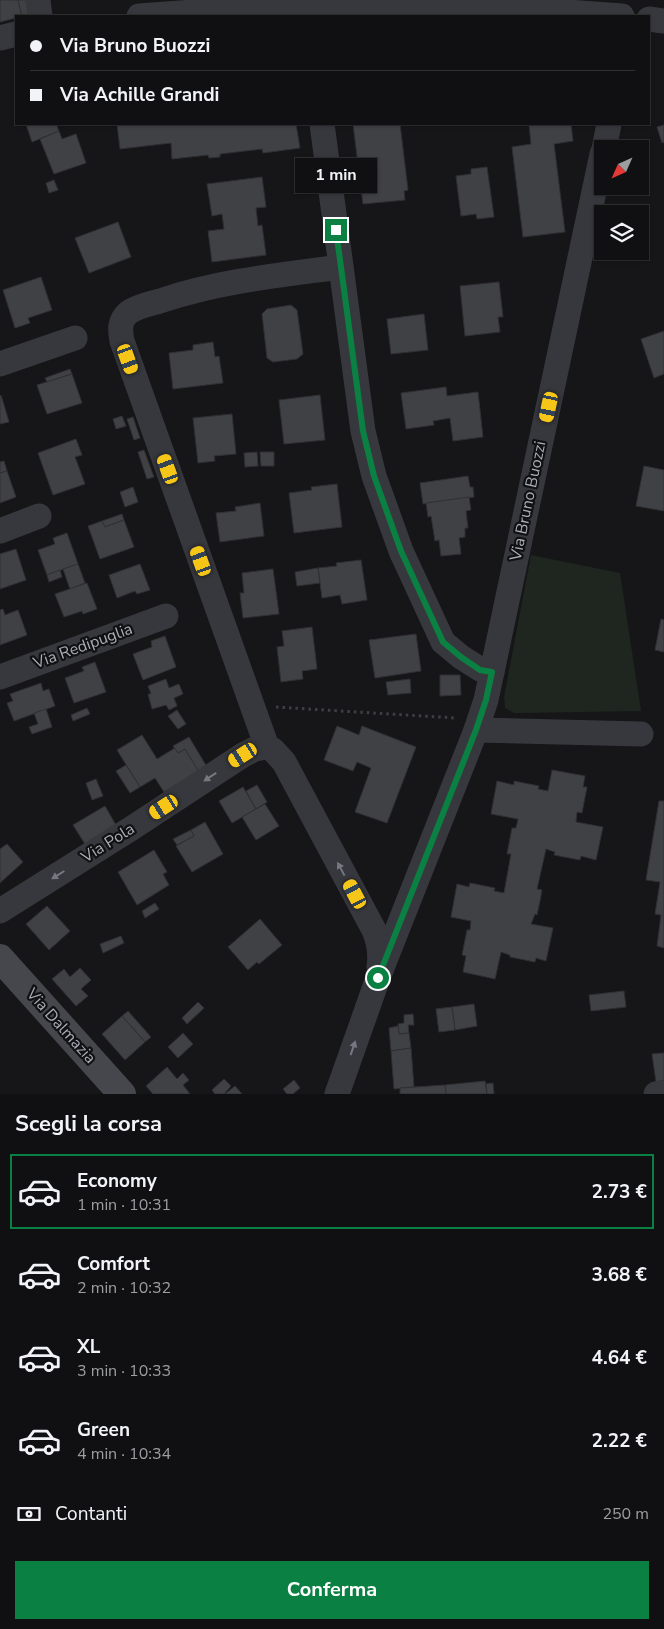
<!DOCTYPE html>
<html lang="it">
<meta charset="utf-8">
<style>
body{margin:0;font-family:"Nunito Sans",sans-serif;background:#1e1e20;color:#f1f3f6;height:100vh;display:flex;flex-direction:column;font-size:19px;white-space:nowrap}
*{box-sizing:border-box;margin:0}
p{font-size:16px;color:#9c9d9f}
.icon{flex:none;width:28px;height:28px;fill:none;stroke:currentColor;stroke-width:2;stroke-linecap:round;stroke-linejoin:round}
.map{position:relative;height:1094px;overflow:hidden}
.sheet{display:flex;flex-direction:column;background:#101012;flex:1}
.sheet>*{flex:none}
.top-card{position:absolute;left:15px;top:15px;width:635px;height:110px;border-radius:0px;box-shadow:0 1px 4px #0004,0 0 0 1px #303032;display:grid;align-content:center;height:110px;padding:0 15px;background:#101012}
.needle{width:32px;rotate:225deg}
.tools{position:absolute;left:594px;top:140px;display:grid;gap:10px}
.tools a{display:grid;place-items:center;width:55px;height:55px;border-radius:0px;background:#101012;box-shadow:0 1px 4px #0004,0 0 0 1px #303032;font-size:25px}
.end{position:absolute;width:22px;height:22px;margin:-11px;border:6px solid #0b8043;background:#fff;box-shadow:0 0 0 2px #fff}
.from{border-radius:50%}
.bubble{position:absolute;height:35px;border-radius:0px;background:#101012;box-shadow:0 1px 4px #0004,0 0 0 1px #303032;font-size:16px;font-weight:700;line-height:35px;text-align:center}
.car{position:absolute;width:15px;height:30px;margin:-15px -8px;border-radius:6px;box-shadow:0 0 4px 1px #0007;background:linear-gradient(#f5c518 24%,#345 0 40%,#f5c518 0 76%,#345 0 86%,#f5c518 0)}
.top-card b{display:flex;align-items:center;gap:18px;height:48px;font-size:19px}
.top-card b+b{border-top:1px solid #303032}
.top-card i{width:12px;height:12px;background:#f1f3f6}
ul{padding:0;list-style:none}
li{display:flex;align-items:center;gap:15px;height:75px;margin:0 10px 8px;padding:0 5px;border:2px solid transparent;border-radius:0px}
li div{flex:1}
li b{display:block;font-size:19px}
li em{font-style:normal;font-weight:700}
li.selected{border-color:#0b8043}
li>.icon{width:45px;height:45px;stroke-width:1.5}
h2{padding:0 15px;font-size:22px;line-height:60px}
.pay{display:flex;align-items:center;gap:12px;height:55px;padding:0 15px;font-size:19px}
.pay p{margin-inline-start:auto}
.cta{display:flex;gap:10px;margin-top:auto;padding:10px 15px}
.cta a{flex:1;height:58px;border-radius:0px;background:#0b8043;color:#fff;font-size:20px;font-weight:700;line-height:58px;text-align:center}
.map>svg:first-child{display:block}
.green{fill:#1e261f}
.building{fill:#404145;stroke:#303034}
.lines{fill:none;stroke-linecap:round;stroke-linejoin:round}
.path{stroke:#3d3f44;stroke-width:3;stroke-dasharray:2.5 4;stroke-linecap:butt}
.street{stroke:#37383d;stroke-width:25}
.secondary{stroke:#45474d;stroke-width:28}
.oneway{fill:#757881}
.route{stroke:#0b8043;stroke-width:6}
.labels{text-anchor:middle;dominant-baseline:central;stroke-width:4.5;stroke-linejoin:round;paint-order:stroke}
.street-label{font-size:16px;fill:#a8adb8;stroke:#111113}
</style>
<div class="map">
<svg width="664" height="1094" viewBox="0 0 664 1094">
<rect width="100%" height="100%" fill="#161618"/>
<polygon class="green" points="531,555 620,573 641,711 521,713 514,713 505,708 504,697"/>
<g class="building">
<polygon points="0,0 18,0 22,16 16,16 16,18 0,22"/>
<polygon points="18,0 27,0 30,15 22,16"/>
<polygon points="26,124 56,124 59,131 32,142"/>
<polygon points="117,124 296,124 300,148 263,153 262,149 220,154 220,157 209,158 208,155 172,159 171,143 120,149"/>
<polygon points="353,124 400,124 408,190 404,191 405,200 363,204"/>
<polygon points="529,124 571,124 573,141 554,144 565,232 523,237 512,147 531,144"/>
<polygon points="664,125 664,142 662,143 657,127"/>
<polygon points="59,131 62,139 76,134 86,163 54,174 40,139"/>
<polygon points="487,167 494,217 477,219 476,214 461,216 456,176 471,174 471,169"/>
<polygon points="262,177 266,207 256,208 258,226 262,225 266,255 212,262 208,231 224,229 222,214 212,216 207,184"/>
<polygon points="54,180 58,190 49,193 46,183"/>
<polygon points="118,222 131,257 89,273 75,238"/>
<polygon points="41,277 52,310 28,318 30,323 15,328 3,290"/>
<polygon points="499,282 503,317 498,317 500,332 465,336 460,286"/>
<polygon points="291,305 297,310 303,354 297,359 273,362 267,358 262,314 267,309"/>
<polygon points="424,314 428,350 391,354 387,319"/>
<polygon points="664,331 664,374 654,378 641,339"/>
<polygon points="213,342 215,357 219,356 223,383 173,389 169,353 193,350 193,345"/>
<polygon points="70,369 72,374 47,382 45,378"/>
<polygon points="72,374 82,403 47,414 37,385"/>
<polygon points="446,387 447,396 478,392 483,437 453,441 450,418 433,421 434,425 406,429 401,393"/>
<polygon points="1,395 9,422 0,424 0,396"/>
<polygon points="320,395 325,440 284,444 279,400"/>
<polygon points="232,414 236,454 214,456 215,461 198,463 193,418"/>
<polygon points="122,416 126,426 116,429 113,419"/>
<polygon points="133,417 140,438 134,440 127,419"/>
<polygon points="76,439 82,455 75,457 85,484 53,495 38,453"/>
<polygon points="144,450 154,477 147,479 138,452"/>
<polygon points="257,452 258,466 245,467 244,453"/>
<polygon points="260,452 274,452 274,466 261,466"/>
<polygon points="4,461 7,471 0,473 0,462"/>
<polygon points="644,466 664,470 664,511 636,506"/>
<polygon points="7,471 16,497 0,503 0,473"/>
<polygon points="468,476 470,487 473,487 474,497 423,504 420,483"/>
<polygon points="337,484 342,527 294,533 289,493 312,490 311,487"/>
<polygon points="133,487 138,502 125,507 120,492"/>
<polygon points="469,497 471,510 466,511 468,528 465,528 465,537 459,538 461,554 441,556 439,540 435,541 431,516 428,517 426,503"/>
<polygon points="260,503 264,536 220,542 216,513 236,511 235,507"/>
<polygon points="122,514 124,520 105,527 102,521"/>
<polygon points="124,520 134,547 100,559 88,526 102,521 105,527"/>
<polygon points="67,533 78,564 47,575 38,550 55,544 53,538"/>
<polygon points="16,549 26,580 0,589 0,554"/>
<polygon points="361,560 367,600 342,604 340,595 322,598 318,568 337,566 336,563"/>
<polygon points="78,564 85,583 70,589 63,569"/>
<polygon points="140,564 150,590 137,594 135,591 117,598 109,575"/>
<polygon points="318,568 320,583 297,586 295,572"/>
<polygon points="273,569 279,614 243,618 240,593 244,593 242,573"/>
<polygon points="60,570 62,577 49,582 47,575"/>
<polygon points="87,583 97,609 83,614 82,611 64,617 55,594"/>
<polygon points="3,609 5,615 18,610 27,635 0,645 0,610"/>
<polygon points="661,619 664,620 664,652 655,650"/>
<polygon points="312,627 317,669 302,671 303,679 281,682 277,647 284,646 282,631"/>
<polygon points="416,634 421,671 375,678 369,640"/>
<polygon points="165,636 176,667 143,680 133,654 152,647 151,641"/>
<polygon points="95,662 106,692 74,703 65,678 84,671 82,667"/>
<polygon points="440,675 460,675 461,695 440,696"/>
<polygon points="166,679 169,688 179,684 183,694 174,698 177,706 169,710 166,705 152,709 148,694 151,694 148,686"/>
<polygon points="410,679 411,693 388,695 386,682"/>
<polygon points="41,683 43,691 49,689 55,706 14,721 7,703 13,701 10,694"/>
<polygon points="87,708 90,714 73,721 71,715"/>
<polygon points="46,709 52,727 32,734 29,727 38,724 34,713"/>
<polygon points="177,710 186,724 178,729 168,716"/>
<polygon points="337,726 359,735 362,726 416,747 387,823 355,812 371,768 357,762 353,771 324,760"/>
<polygon points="142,735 157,759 175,748 178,753 185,749 199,771 164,792 155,778 140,787 117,750"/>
<polygon points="189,737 210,772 202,777 185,749 178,753 173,746"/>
<polygon points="126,765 140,787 130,793 116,771"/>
<polygon points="552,770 585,776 583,787 587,787 582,813 577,812 576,822 603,827 596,860 581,856 580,860 554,855 555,852 546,849 537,889 542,890 540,901 537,915 535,914 531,924 553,928 546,961 536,958 535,962 510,957 510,955 501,952 495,979 463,972 466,956 462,955 467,930 470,930 471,921 451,917 457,884 469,887 470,883 495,888 494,891 504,893 511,854 507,854 512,828 516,828 518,819 491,814 497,781 514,785 514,781 539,786 538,789 548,791"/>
<polygon points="96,779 103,796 92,800 86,783"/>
<polygon points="257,785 267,802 256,809 246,791"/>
<polygon points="243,787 256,809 232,823 219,801"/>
<polygon points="659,801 664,801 664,948 657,946 661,915 655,914 660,882 646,880"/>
<polygon points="265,804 279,826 256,840 242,817"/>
<polygon points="105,806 117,827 85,844 73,825"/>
<polygon points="205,822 223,854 192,872 176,846 194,836 191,830"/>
<polygon points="191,830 194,836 177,845 173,839"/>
<polygon points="7,844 23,862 0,883 0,849"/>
<polygon points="154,850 167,872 163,874 169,885 137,905 118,872"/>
<polygon points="155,903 159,909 145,918 142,911"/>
<polygon points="47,906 70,931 49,950 26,924"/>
<polygon points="260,919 282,945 259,964 257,962 248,970 228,947"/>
<polygon points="121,936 124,943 103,953 100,944"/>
<polygon points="80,968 91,980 81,989 88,996 76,1006 52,979 64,969 70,977"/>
<polygon points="624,991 626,1007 591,1011 589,995"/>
<polygon points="198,1002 204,1008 187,1024 182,1018"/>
<polygon points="474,1004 477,1026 455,1030 452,1007"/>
<polygon points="452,1007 455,1030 439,1032 436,1009"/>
<polygon points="128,1011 151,1037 145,1042 122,1016"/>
<polygon points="413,1014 414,1025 408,1025 409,1033 399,1034 398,1024 404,1023 404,1015"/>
<polygon points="122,1016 145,1042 125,1060 102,1034"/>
<polygon points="398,1026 399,1034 409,1033 411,1048 391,1051 389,1028"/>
<polygon points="183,1033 193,1044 178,1058 168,1047"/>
<polygon points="411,1048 414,1087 394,1089 391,1051"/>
<polygon points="664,1053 664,1080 656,1082 652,1054"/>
<polygon points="167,1067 177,1079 183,1073 189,1080 183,1085 190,1094 153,1094 146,1086"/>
<polygon points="224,1079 231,1086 224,1094 215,1094 212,1090"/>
<polygon points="294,1080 300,1088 293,1094 287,1094 283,1089"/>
<polygon points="485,1081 487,1094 446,1094 445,1085"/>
<polygon points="493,1083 494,1094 487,1094 486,1084"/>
<polygon points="445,1085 446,1094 400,1094 400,1088"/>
<polygon points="235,1086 242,1094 225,1094"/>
</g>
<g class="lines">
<polyline class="path" points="276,707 455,718"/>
<g class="street">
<polyline points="38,0 40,16"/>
<path d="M139,16c160,-13 322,-13 483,0"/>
<polyline points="649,19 664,21"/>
<polyline points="0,38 16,34"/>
<polyline points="322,124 363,431 374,476 401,551 443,642 461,657 480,669 492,672"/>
<polyline points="604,149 609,124"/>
<path d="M341,267c-61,8 -122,14 -181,34 -10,3 -23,5 -32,12 -9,8 -8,17 -6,28l145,406 6,3 11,12 90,168c5,12 7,24 5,37"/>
<polyline points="0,364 75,338"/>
<polyline points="0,531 39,516"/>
<polyline points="0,677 166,616"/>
<polyline points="476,730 641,734"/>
<polyline points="0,911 132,828 243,755 255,749 267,747"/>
<polyline points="337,1094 378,978 476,730 486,700 602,154"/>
<polyline points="656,1094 664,1093"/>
</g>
<polyline class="secondary" points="0,958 122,1094"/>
</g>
<defs><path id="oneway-solid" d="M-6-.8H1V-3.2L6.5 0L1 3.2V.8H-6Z" transform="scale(1.25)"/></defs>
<g class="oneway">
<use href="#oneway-solid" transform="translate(210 777) rotate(146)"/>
<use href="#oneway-solid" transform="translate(341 869) rotate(-118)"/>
<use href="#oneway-solid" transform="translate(58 875) rotate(148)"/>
<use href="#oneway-solid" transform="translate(353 1048) rotate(-71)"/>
</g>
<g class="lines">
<polyline class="route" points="336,230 363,431 374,476 401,551 443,642 461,657 480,670 492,672 486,700 476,730 378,978"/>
</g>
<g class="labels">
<g class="street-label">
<text transform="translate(528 501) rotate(-78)">Via Bruno Buozzi</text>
<text transform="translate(83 646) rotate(-20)">Via Redipuglia</text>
<text transform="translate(108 843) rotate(-32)">Via Pola</text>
<text transform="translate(61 1026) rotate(48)">Via Dalmazia</text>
</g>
</g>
</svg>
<div class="tools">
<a><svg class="needle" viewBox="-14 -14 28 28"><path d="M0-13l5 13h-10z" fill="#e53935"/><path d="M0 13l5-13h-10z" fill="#9c9d9f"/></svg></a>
<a><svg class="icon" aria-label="layers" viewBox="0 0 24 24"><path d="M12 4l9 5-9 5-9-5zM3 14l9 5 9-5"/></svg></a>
</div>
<i class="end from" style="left:378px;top:978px"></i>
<i class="end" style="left:336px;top:230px"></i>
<div class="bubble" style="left:295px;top:158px;width:82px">1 min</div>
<i class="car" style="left:128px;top:359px;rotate:160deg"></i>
<i class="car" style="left:549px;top:407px;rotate:192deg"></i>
<i class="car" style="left:168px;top:469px;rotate:340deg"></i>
<i class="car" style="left:201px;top:561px;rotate:340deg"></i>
<i class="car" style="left:243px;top:755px;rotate:237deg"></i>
<i class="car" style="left:164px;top:807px;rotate:237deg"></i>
<i class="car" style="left:355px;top:894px;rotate:332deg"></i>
<div class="top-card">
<b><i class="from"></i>Via Bruno Buozzi</b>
<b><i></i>Via Achille Grandi</b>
</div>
</div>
<section class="sheet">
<h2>Scegli la corsa</h2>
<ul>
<li class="selected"><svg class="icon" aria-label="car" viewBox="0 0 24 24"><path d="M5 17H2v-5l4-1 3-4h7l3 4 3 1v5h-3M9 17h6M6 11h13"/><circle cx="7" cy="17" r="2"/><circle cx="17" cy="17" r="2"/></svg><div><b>Economy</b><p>1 min · 10:31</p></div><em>2.73 €</em></li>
<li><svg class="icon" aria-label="car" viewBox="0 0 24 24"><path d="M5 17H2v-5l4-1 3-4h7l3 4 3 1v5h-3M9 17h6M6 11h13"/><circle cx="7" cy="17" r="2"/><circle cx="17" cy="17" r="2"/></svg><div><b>Comfort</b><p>2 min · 10:32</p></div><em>3.68 €</em></li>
<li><svg class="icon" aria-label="car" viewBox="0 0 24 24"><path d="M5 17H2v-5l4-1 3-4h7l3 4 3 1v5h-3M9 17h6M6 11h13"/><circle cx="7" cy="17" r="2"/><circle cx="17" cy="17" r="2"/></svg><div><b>XL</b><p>3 min · 10:33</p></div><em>4.64 €</em></li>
<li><svg class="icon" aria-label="car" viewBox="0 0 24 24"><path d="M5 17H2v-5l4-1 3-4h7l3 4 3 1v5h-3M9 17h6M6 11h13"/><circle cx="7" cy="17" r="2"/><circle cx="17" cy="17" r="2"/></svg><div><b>Green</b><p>4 min · 10:34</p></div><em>2.22 €</em></li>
</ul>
<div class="pay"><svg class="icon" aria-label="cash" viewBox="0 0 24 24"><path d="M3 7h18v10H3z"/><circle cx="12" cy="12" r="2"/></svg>Contanti<p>250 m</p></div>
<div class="cta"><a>Conferma</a></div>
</section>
